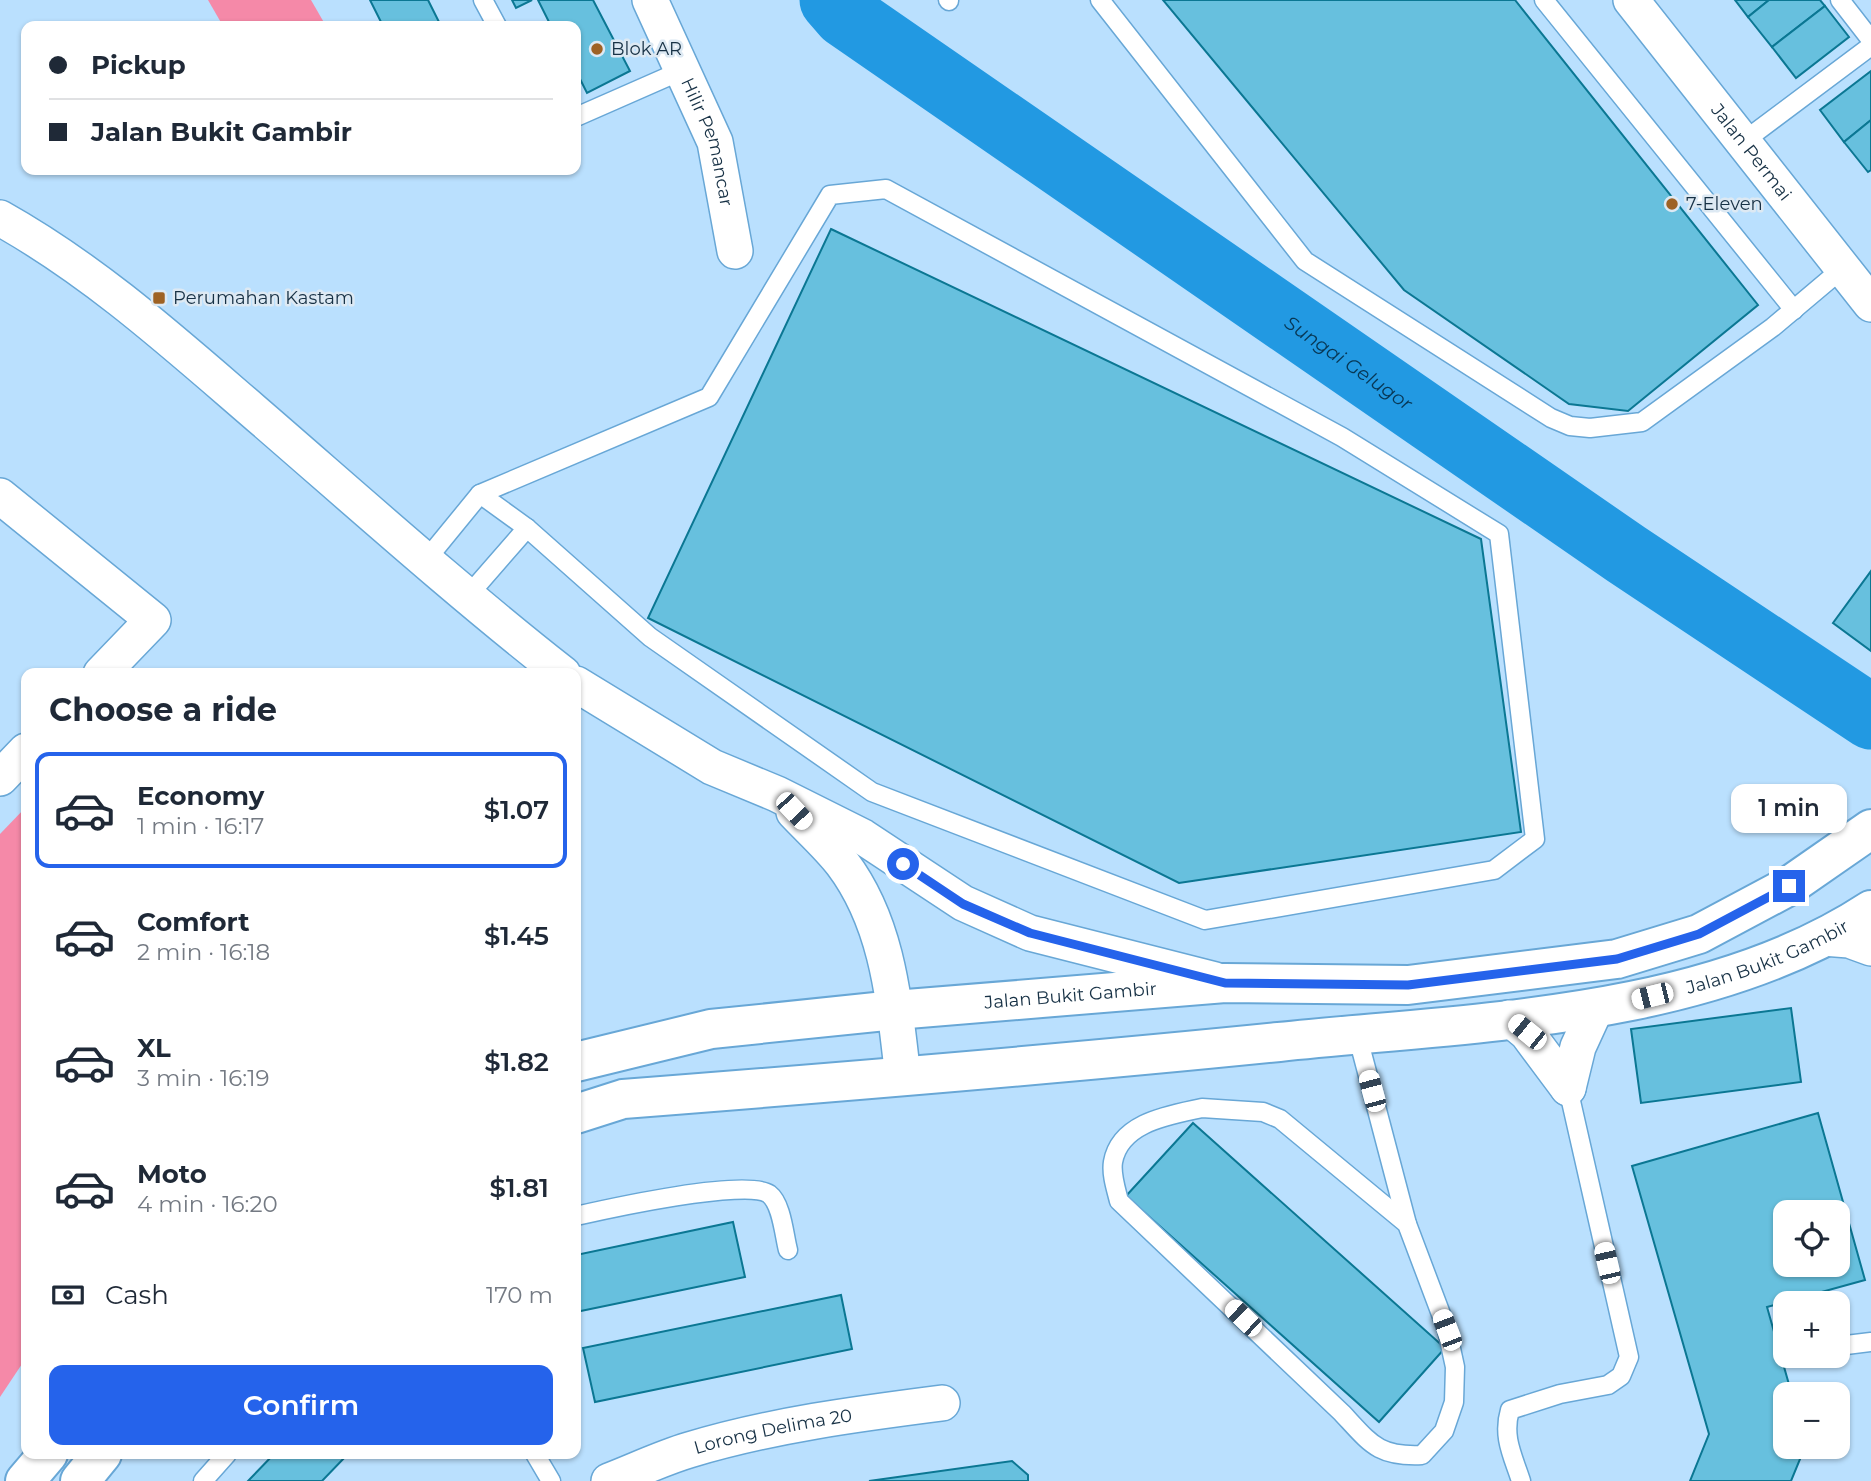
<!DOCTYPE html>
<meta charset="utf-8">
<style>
body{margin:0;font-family:Montserrat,sans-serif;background:#f2f2f3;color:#1f2937;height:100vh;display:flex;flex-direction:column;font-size:26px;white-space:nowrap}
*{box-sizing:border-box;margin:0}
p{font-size:23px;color:#747a83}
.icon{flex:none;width:38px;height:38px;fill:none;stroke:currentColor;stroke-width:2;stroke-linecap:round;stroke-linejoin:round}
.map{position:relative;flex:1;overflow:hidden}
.side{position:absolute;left:21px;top:668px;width:560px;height:791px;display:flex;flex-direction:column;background:#fff;border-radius:14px;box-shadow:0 2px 5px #0004}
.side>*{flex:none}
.banner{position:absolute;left:21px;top:21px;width:560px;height:154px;border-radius:14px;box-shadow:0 2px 5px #0004;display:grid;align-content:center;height:154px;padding:0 28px;background:#fff}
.controls{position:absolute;left:1773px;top:1200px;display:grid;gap:14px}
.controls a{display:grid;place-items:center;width:77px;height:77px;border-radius:14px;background:#fff;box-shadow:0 2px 5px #0004;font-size:35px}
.end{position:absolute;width:32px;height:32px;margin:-16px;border:9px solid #2563eb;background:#fff;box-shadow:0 0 0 4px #fff}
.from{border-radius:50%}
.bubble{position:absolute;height:49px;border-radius:14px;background:#fff;box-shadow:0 2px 5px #0004;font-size:23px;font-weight:600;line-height:49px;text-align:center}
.car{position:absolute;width:21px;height:42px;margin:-21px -10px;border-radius:9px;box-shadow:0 0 5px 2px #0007;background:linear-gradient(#fff 24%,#345 0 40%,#fff 0 76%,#345 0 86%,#fff 0)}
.banner b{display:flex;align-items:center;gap:24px;height:66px;font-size:26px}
.banner b+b{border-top:2px solid #e0e1e3}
.banner i{width:18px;height:18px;background:#1f2937}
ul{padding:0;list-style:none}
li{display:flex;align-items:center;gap:21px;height:116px;margin:0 14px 10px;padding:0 14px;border:4px solid transparent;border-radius:14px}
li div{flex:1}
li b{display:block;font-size:26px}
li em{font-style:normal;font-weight:600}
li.current{border-color:#2563eb}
li>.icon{width:63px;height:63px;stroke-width:1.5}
h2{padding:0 28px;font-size:32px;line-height:84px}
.pay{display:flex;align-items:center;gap:18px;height:77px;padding:0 28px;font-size:26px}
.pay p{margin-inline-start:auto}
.primary-button{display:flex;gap:14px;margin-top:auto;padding:14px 28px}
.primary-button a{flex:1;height:80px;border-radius:14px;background:#2563eb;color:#fff;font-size:28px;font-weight:600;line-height:80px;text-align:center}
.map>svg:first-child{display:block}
.green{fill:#f589a8}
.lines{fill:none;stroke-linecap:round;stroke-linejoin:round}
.river{stroke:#2299e2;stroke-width:65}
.building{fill:#67c0de;stroke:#0b7793;stroke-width:2;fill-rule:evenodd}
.lane-casing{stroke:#68a7d6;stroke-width:21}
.street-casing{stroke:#68a7d6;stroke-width:38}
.primary-casing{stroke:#68a7d6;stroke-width:42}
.lane{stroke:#fff;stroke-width:18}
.street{stroke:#fff;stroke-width:35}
.primary{stroke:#fff;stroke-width:38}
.route{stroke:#2563eb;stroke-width:9}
.poi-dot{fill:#9e6224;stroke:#dde9f3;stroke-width:2.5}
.labels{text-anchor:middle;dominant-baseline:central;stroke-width:5;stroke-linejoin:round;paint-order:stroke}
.poi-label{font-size:18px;fill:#173145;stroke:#dde9f3;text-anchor:start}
.street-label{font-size:18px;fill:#173145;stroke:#dde9f3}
.water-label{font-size:19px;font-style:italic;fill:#083754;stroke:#dde9f3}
</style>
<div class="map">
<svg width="1871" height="1481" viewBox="0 0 1871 1481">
<rect width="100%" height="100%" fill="#bae0fe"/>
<g class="green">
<polygon points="208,0 311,0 326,26 223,26"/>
<polygon points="26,807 26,1358 0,1397 0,834"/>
</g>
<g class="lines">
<path class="river" id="s1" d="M832,0l13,15 781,539 245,163"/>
</g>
<g class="building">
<polygon points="370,0 428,0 441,26 383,26"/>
<polygon points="512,0 532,0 516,8"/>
<polygon points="538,0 593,0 630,71 587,93 576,71 576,26 551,26"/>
<polygon points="1163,0 1515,0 1758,305 1628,411 1569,404 1404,290"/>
<polygon points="1735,0 1769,0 1748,17"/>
<polygon points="1769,0 1820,0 1825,6 1772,47 1748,17"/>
<polygon points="1825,6 1849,37 1796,78 1772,47"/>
<polygon points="1871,71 1871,120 1844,142 1820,110"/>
<polygon points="1871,120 1871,170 1868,172 1844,142"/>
<polygon points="831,229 1481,539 1521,832 1179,883 648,618"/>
<polygon points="1871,571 1871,651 1833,623"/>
<polygon points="1791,1008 1801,1082 1641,1103 1631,1029"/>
<path d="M1818,1113l47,167 -98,27 25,88h-7v52h20l-14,34h-101l19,-47 -77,-268zM1785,1213h53v52h-53z"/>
<polygon points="1193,1123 1445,1348 1379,1422 1126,1196"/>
<polygon points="733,1222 745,1277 576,1312 576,1255"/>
<polygon points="841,1295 852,1349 595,1402 583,1348"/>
<polygon points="274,1454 348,1454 322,1481 248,1481"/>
<polygon points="1012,1461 1028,1475 1028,1481 869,1481"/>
</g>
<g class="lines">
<defs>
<g id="lane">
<polyline points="483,0 497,26"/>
<polyline points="948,0 949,1"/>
<polyline points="1100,0 1305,261 1551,418 1570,426 1590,428 1642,422 1773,327 1843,268"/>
<polyline points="1544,0 1794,310"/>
<polyline points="1840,0 1871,40"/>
<polyline points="576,117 683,70"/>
<polyline points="1744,141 1871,46"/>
<polygon points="886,189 1342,437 1499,534 1535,839 1494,870 1205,920 872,792 650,637 527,528 480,494 709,397 830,195"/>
<polyline points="426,560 480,494"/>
<polyline points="466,598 527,528"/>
<polyline points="1357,1034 1407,1224"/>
<path d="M1202,1108l61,4 17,7 127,105 40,106 8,37 -1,35 -10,29 -22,24c-44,2 -51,-11 -80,-42l-223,-212c-3,-12 -8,-27 -6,-39 7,-40 57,-47 89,-54z"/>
<path d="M576,1216c31,-7 171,-38 193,-22 13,10 15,41 19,56"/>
<polyline points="1838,1346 1871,1342"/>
<polyline points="535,1454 551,1481"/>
<polyline points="203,1481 227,1454"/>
<path d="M1521,1481c-8,-25 -19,-44 -11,-71l50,-16 48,-9 13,-9 8,-19 -61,-269"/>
</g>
<g id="street">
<path id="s2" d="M650,0l65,142 20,109"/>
<path id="s3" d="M1631,0l240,304"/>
<path d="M0,218c93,52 172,123 252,192 103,89 204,180 311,264"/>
<polyline points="0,496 153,620 101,674"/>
<polyline points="576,684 712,767 777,794 863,837 963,903 1030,933 1215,980"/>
<polyline points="0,778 26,751"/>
<path d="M794,812c16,17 34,33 48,51 47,62 52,140 61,214"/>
<polyline points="1823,938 1849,940 1871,948"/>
<polyline points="1509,1018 1527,1033 1568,1088"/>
<polyline points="1568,1088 1578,1047 1595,1010"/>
<path id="s4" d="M609,1481c26,-10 53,-23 80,-31 83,-25 167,-36 253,-47"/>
</g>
<g id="primary">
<path id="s5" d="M576,1062l135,-33 184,-19 330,-27 183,2 209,-26 82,-25 90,-48 82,-57"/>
<path id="s6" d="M576,1114l47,-15c219,-17 438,-35 656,-57 192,-20 426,-23 592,-132"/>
<polyline points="25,1481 48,1454"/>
<polyline points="80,1481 102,1454"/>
</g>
</defs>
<use href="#lane" class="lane-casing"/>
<use href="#street" class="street-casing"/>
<use href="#primary" class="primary-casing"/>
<use href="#lane" class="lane"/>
<use href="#street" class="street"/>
<use href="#primary" class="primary"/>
</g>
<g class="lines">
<polyline class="route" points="903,864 963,904 1030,933 1225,983 1408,985 1617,959 1699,934 1789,886"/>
</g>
<g class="poi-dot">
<circle cx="597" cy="49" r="7"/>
<circle cx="1672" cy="204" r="7"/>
<rect x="152" y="291" width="14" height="14" rx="3.5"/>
</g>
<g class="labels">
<g class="poi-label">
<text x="611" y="49">Blok AR</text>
<text x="1686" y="204">7-Eleven</text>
<text x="173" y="298">Perumahan Kastam</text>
</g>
<g class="street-label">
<text stroke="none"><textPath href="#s2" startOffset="154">Hilir Pemancar</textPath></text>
<text stroke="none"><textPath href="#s3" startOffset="194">Jalan Permai</textPath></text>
<text stroke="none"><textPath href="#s6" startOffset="1206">Jalan Bukit Gambir</textPath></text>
<text stroke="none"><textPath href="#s5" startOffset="500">Jalan Bukit Gambir</textPath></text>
<text stroke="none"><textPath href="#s4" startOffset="172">Lorong Delima 20</textPath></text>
</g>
<g class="water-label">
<text stroke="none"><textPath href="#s1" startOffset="632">Sungai Gelugor</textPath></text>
</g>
</g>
</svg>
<div class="controls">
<a><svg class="icon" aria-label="locate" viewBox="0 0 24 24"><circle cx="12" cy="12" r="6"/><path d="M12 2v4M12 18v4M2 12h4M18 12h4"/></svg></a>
<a>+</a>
<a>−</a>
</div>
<i class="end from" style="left:903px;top:864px"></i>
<i class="end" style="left:1789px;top:886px"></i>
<div class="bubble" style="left:1731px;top:784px;width:116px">1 min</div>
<i class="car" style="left:794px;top:811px;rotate:137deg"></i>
<i class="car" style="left:1652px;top:996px;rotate:256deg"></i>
<i class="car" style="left:1527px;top:1032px;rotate:309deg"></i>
<i class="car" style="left:1372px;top:1091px;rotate:345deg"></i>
<i class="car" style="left:1607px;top:1263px;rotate:347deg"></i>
<i class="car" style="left:1243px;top:1318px;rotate:314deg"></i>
<i class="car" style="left:1447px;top:1330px;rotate:339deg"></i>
<div class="banner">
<b><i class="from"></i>Pickup</b>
<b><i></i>Jalan Bukit Gambir</b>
</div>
<section class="side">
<h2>Choose a ride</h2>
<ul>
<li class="current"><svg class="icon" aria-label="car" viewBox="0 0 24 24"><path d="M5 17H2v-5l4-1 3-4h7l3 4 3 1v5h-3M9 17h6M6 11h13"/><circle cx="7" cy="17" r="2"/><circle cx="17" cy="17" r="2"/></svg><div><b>Economy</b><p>1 min · 16:17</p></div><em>$1.07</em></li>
<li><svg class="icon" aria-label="car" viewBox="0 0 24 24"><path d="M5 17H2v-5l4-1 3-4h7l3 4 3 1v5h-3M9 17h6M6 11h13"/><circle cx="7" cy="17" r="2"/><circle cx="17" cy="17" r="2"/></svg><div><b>Comfort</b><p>2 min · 16:18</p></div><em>$1.45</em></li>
<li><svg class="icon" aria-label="car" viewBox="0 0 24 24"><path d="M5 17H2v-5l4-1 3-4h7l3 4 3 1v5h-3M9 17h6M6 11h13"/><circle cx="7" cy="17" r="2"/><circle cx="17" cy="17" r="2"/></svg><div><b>XL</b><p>3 min · 16:19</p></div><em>$1.82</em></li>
<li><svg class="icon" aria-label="car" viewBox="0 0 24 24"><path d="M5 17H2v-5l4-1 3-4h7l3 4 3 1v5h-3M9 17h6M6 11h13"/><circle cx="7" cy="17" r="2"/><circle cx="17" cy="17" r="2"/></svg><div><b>Moto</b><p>4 min · 16:20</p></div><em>$1.81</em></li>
</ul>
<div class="pay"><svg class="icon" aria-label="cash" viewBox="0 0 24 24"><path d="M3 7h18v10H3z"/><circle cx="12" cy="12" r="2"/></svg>Cash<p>170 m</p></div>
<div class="primary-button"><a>Confirm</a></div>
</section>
</div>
